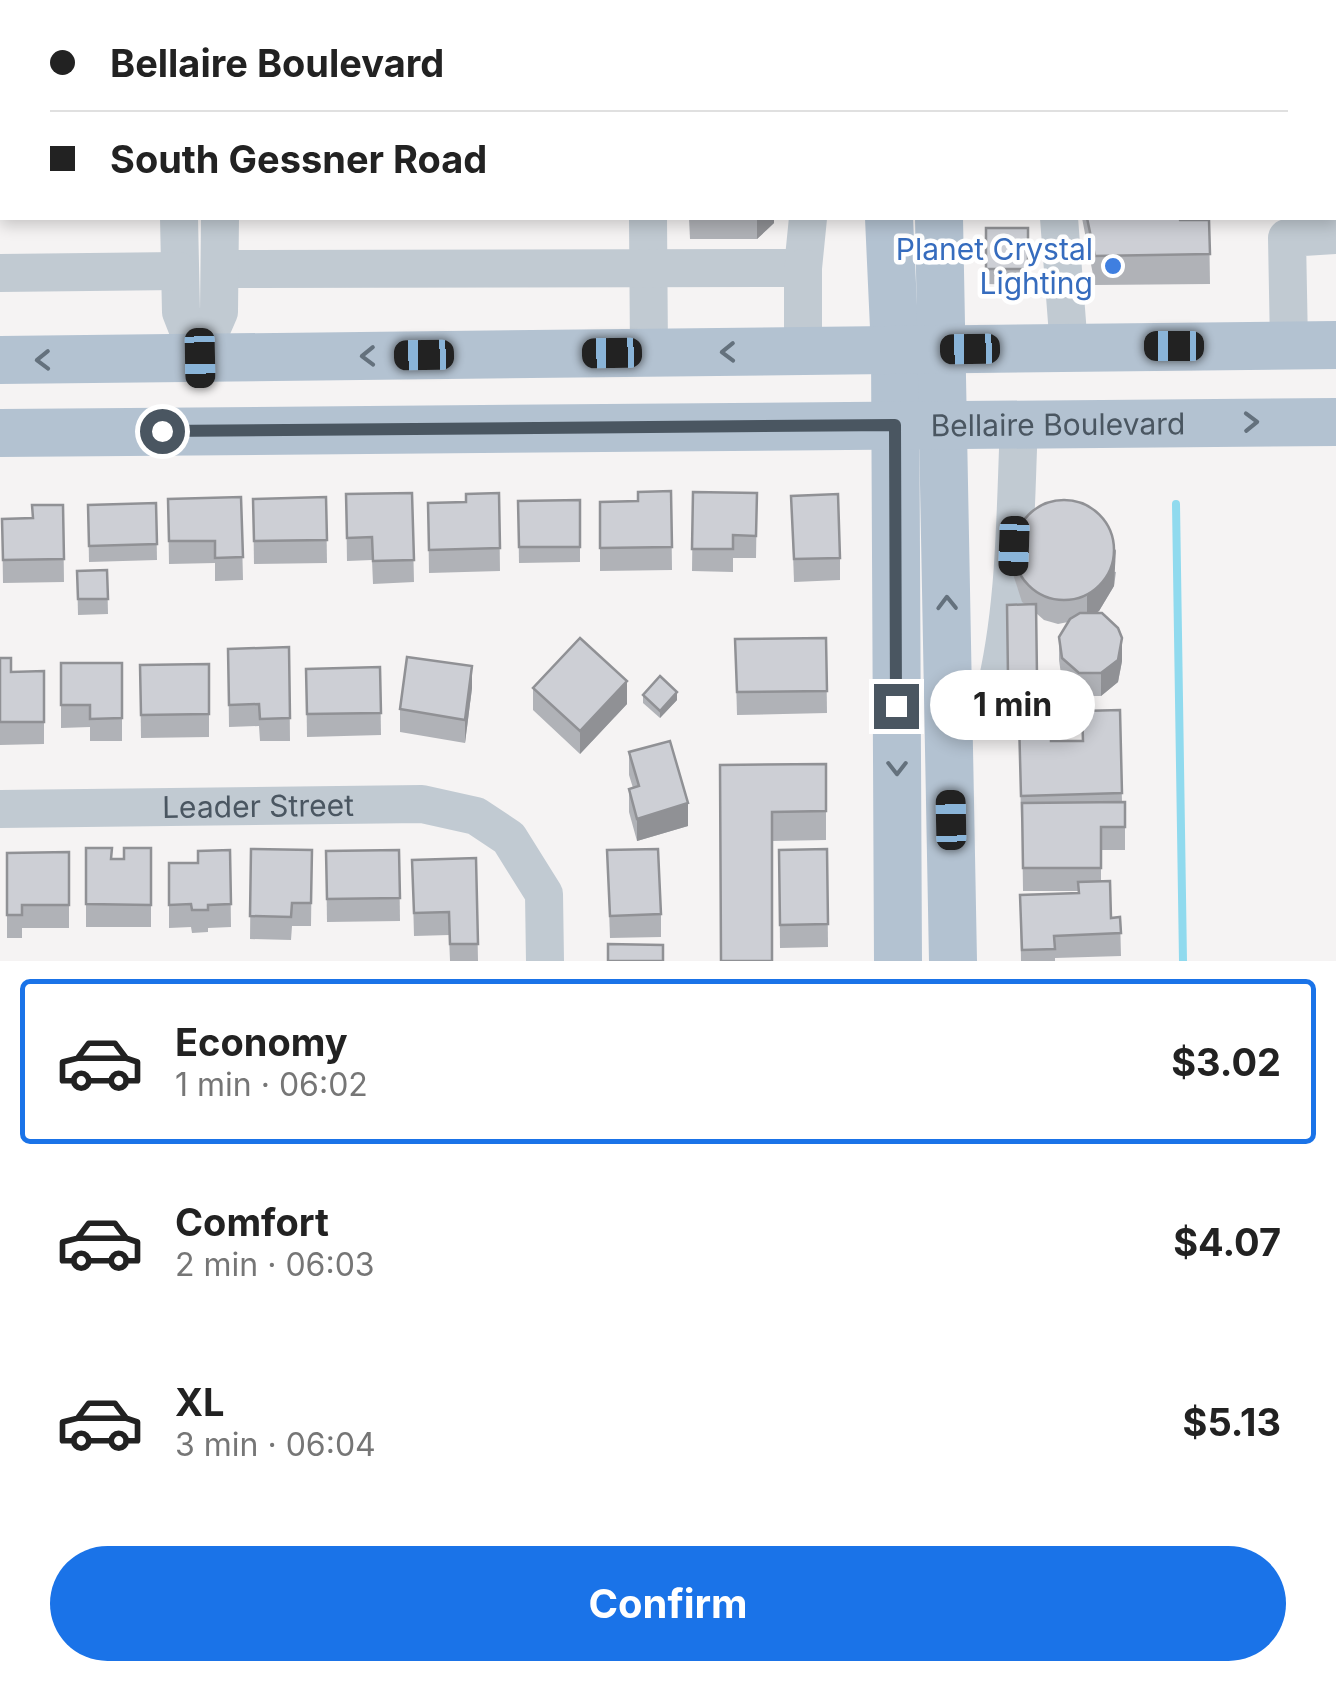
<!DOCTYPE html>
<meta charset="utf-8">
<style>
body{margin:0;font-family:Inter,sans-serif;background:#f6f6f6;color:#222;height:100vh;display:flex;flex-direction:column;font-size:38px;white-space:nowrap}
*{box-sizing:border-box;margin:0}
p{font-size:32px;color:#767676}
.icon{flex:none;width:55px;height:55px;fill:none;stroke:currentColor;stroke-width:2;stroke-linecap:round;stroke-linejoin:round}
.map{position:relative;height:961px;overflow:hidden}
.sheet{display:flex;flex-direction:column;background:#fff;flex:1}
.sheet>*{flex:none}
.guide{position:absolute;left:0px;top:0px;width:1338px;height:220px;box-shadow:0 5px 15px #0003;display:grid;align-content:center;height:220px;padding:0 50px;background:#fff}
.end{position:absolute;width:45px;height:45px;margin:-22px;border:12px solid #4a5661;background:#fff;box-shadow:0 0 0 5px #fff}
.from{border-radius:50%}
.bubble{position:absolute;height:70px;border-radius:35px;background:#fff;box-shadow:0 5px 15px #0003;font-size:32px;font-weight:700;line-height:70px;text-align:center}
.car{position:absolute;width:30px;height:60px;margin:-30px -15px;border-radius:12px;box-shadow:0 0 8px 2px #0007;background:linear-gradient(#222 24%,#8ab4d8 0 40%,#222 0 76%,#8ab4d8 0 86%,#222 0)}
.guide b{display:flex;align-items:center;gap:35px;height:95px;font-size:38px}
.guide b+b{border-top:2px solid #e0e0e0}
.guide i{width:25px;height:25px;background:#222}
ul{padding:18px 0 0;list-style:none}
li{display:flex;align-items:center;gap:30px;height:165px;margin:0 20px 15px;padding:0 30px;border:5px solid transparent;border-radius:10px}
li div{flex:1}
li b{display:block;font-size:38px}
li em{font-style:normal;font-weight:700}
li.on{border-color:#1a73e8}
li>.icon{width:90px;height:90px;stroke-width:1.5}
.button{display:flex;gap:20px;margin-top:auto;padding:20px 50px}
.button a{flex:1;height:115px;border-radius:60px;background:#1a73e8;color:#fff;font-size:40px;font-weight:700;line-height:115px;text-align:center}
.map>svg:first-child{display:block}
.lines{fill:none;stroke-linecap:round;stroke-linejoin:round}
.stream{stroke:#90daee;stroke-width:8}
.minor{stroke:#c1cad2;stroke-width:38}
.major{stroke:#b3c2d1;stroke-width:48}
.wall{fill:#b0b2b7}
.shaded-wall{fill:#909195}
.building{fill:#cdcfd5;stroke:#909195;stroke-width:2.5}
.oneway{stroke:#64717d}
.route{stroke:#4a5661;stroke-width:12}
.shop-dot{fill:#3f7fe0;stroke:#fff;stroke-width:4}
.labels{text-anchor:middle;dominant-baseline:central;stroke-width:9;stroke-linejoin:round;paint-order:stroke}
.shop-label{font-size:30px;fill:#366cbe;stroke:#fff;text-anchor:end}
.street-label{font-size:30px;fill:#4a5661;stroke:#fff}
</style>
<div class="map">
<svg width="1336" height="961" viewBox="0 0 1336 961">
<rect width="100%" height="100%" fill="#f5f3f3"/>
<g class="lines">
<polyline class="stream" points="1176,504 1183,961"/>
<g class="minor">
<polyline points="810,0 810,2"/>
<polyline points="1013,0 1014,2"/>
<polyline points="1176,0 1176,2"/>
<polyline points="547,2 547,0"/>
<polyline points="0,120 2,120"/>
<polyline points="0,199 2,199"/>
<polyline points="179,218 181,312 199,358"/>
<polyline points="648,218 649,353"/>
<polyline points="1059,218 1069,348"/>
<polyline points="220,269 803,268 808,218"/>
<polyline points="0,273 178,271"/>
<polyline points="1289,345 1287,238 1336,235"/>
<polyline points="803,351 803,268"/>
<polyline points="199,358 219,312 220,218"/>
<path d="M948,701l46,-5c22,-88 21,-181 25,-272"/>
<path id="s1" d="M0,809l422,-5 54,12 33,22 35,56 1,67"/>
</g>
<g class="major">
<polyline points="862,0 862,2"/>
<polyline points="920,0 920,2"/>
<polyline points="889,218 895,350 898,961"/>
<polyline points="939,218 953,961"/>
<polyline points="0,360 1336,345"/>
<path id="s2" d="M0,433l1336,-11"/>
</g>
</g>
<g class="wall">
<polygon points="0,0 2,2 2,81 0,81"/>
<polygon points="689,218 774,218 774,223 757,239 690,239"/>
<polygon points="1082,218 1179,218 1180,220 1209,220 1210,284 1095,285"/>
<polygon points="986,228 1028,228 1028,285 986,284"/>
<polygon points="671,491 672,570 600,571 600,502 638,501"/>
<polygon points="693,492 757,493 756,558 733,558 733,572 692,571"/>
<polygon points="412,493 414,582 373,584 372,560 347,561 346,494"/>
<polygon points="499,493 500,571 429,573 428,503 466,502"/>
<polygon points="791,496 840,558 840,580 794,582"/>
<polygon points="241,497 243,580 215,581 215,563 169,564 168,499"/>
<polygon points="326,497 327,563 254,564 253,499"/>
<polygon points="580,500 580,562 519,563 518,501"/>
<polygon points="156,503 157,560 89,562 88,505"/>
<polygon points="63,505 64,582 3,583 2,519 32,518"/>
<polygon points="1013,551 1116,572 1114,586 1099,611 1095,613 1122,661 1118,682 1101,696 1079,696 1062,681 1059,660 1059,637 1068,622 1058,624 1044,620 1036,613 1037,691 1008,692 1007,605 1025,604 1022,602 1013,574"/>
<polygon points="107,570 108,614 78,615 77,571"/>
<polygon points="826,638 827,713 737,715 735,639"/>
<polygon points="289,647 290,741 260,741 259,726 229,727 228,649"/>
<polygon points="0,658 11,672 44,671 44,744 0,745"/>
<polygon points="61,663 122,663 122,741 90,741 90,727 61,728"/>
<polygon points="209,664 209,737 141,738 140,665"/>
<polygon points="380,667 381,735 307,737 306,669"/>
<polygon points="472,688 465,743 400,732 400,709"/>
<polygon points="533,688 627,704 580,754 533,710"/>
<polygon points="643,695 677,700 660,718 643,703"/>
<polygon points="1120,710 1122,802 1125,802 1125,850 1101,850 1101,881 1111,918 1120,917 1121,956 1055,958 1055,961 1021,961 1020,895 1078,893 1078,891 1023,891 1022,818 1021,818 1019,720 1051,741 1083,741"/>
<polygon points="629,752 688,826 637,841 629,812 629,789 633,788 629,775"/>
<polygon points="826,764 826,840 772,841 720,765"/>
<polygon points="86,848 112,859 124,859 151,848 151,927 86,927"/>
<polygon points="251,849 312,850 311,926 292,926 291,940 250,939"/>
<polygon points="827,849 828,947 780,948 779,850"/>
<polygon points="230,850 231,927 208,928 208,932 192,933 191,927 169,928 169,863 198,863"/>
<polygon points="399,850 400,921 327,922 326,851"/>
<polygon points="607,850 661,914 661,937 610,938"/>
<polygon points="69,852 69,928 22,928 22,938 7,938 7,853"/>
<polygon points="476,858 478,961 450,961 449,935 414,936 412,860"/>
</g>
<g class="shaded-wall">
<polygon points="757,218 774,218 774,223 757,239"/>
<polygon points="1116,549 1114,586 1099,611 1087,619 1087,596"/>
<polygon points="1122,638 1122,661 1118,682 1101,696 1101,673"/>
<polygon points="472,666 472,688 465,743 465,720"/>
<polygon points="627,681 627,704 580,754 580,731"/>
<polygon points="677,692 677,700 660,718 660,711"/>
<polygon points="688,803 688,826 637,841 637,819"/>
</g>
<g class="building">
<polygon points="0,0 501,0 502,2 2,2 2,52 0,52"/>
<polygon points="1047,0 1138,0 1139,2 1047,2"/>
<polygon points="1087,218 1179,218 1180,220 1209,220 1210,254 1095,256"/>
<rect x="986" y="228" width="42" height="41"/>
<polygon points="671,491 672,547 600,548 600,502 638,501 638,492"/>
<polygon points="693,492 757,493 756,536 733,535 733,549 692,549"/>
<polygon points="412,493 414,560 373,561 372,537 347,538 346,494"/>
<polygon points="499,493 500,548 429,550 428,503 466,502 466,494"/>
<polygon points="838,494 840,558 794,559 791,496"/>
<polygon points="241,497 243,557 215,558 215,541 169,541 168,499"/>
<polygon points="326,497 327,540 254,541 253,499"/>
<circle cx="1064" cy="550" r="50"/>
<polygon points="580,500 580,547 519,547 518,501"/>
<polygon points="156,503 157,544 89,546 88,505"/>
<polygon points="32,505 63,505 64,559 3,560 2,519 33,518"/>
<polygon points="107,570 108,599 78,599 77,571"/>
<polygon points="1036,604 1037,676 1008,676 1007,605"/>
<polygon points="1080,613 1102,613 1118,628 1122,638 1118,660 1101,673 1079,673 1062,658 1059,637 1070,619"/>
<polygon points="580,638 627,681 580,731 533,688"/>
<polygon points="826,638 827,691 737,692 735,639"/>
<polygon points="289,647 290,718 260,719 259,704 229,705 228,649"/>
<polygon points="407,657 472,666 465,720 400,709"/>
<polygon points="0,658 11,658 11,672 44,671 44,722 0,722"/>
<polygon points="61,663 122,663 122,718 90,719 90,705 61,705"/>
<polygon points="209,664 209,714 141,715 140,665"/>
<polygon points="380,667 381,713 307,714 306,669"/>
<polygon points="660,676 677,692 660,711 643,695"/>
<polygon points="1120,710 1122,793 1021,796 1019,720 1051,719 1051,741 1083,741 1082,711"/>
<polygon points="670,741 688,803 637,819 629,789 639,786 629,752"/>
<polygon points="826,764 826,811 772,812 772,961 721,961 720,765"/>
<polygon points="1125,802 1125,827 1101,827 1101,868 1023,868 1022,803"/>
<polygon points="86,848 112,848 111,859 124,859 124,848 151,848 151,905 86,904"/>
<polygon points="251,849 312,850 311,903 292,903 291,917 250,916"/>
<polygon points="658,849 661,914 610,916 607,850"/>
<polygon points="827,849 828,924 780,925 779,850"/>
<polygon points="230,850 231,904 208,905 208,910 192,910 191,904 169,905 169,863 198,863 198,851"/>
<polygon points="399,850 400,898 327,899 326,851"/>
<polygon points="69,852 69,905 22,905 22,915 7,915 7,853"/>
<polygon points="476,858 478,944 450,944 449,912 414,913 412,860"/>
<polygon points="1110,881 1111,918 1120,917 1121,933 1054,936 1055,949 1022,950 1020,895 1079,893 1078,882"/>
<polygon points="608,944 663,945 663,961 608,961"/>
</g>
<defs><path id="oneway-chevron" d="M-2-3.5L2.5 0L-2 3.5" fill="none" stroke-width="1.6" stroke-linecap="round" stroke-linejoin="round" transform="scale(2.5)"/></defs>
<g class="oneway">
<use href="#oneway-chevron" transform="translate(728 352) rotate(179)"/>
<use href="#oneway-chevron" transform="translate(368 356) rotate(179)"/>
<use href="#oneway-chevron" transform="translate(43 360) rotate(179)"/>
<use href="#oneway-chevron" transform="translate(1251 422) rotate(-1)"/>
<use href="#oneway-chevron" transform="translate(947 603) rotate(-91)"/>
<use href="#oneway-chevron" transform="translate(897 768) rotate(90)"/>
</g>
<g class="lines">
<polyline class="route" points="162,431 895,425 896,706"/>
</g>
<circle class="shop-dot" cx="1113" cy="266" r="10"/>
<g class="labels">
<g class="shop-label">
<text x="1093" y="249">Planet Crystal<tspan x="1093" dy="34">Lighting</tspan></text>
</g>
<g class="street-label">
<text stroke="none"><textPath href="#s2" startOffset="1058">Bellaire Boulevard</textPath></text>
<text stroke="none"><textPath href="#s1" startOffset="258">Leader Street</textPath></text>
</g>
</g>
</svg>
<i class="end from" style="left:162px;top:431px"></i>
<i class="end" style="left:896px;top:706px"></i>
<div class="bubble" style="left:930px;top:670px;width:165px">1 min</div>
<i class="car" style="left:1174px;top:346px;rotate:270deg"></i>
<i class="car" style="left:970px;top:349px;rotate:269deg"></i>
<i class="car" style="left:612px;top:353px;rotate:269deg"></i>
<i class="car" style="left:424px;top:355px;rotate:269deg"></i>
<i class="car" style="left:200px;top:358px;rotate:179deg"></i>
<i class="car" style="left:1014px;top:546px;rotate:182deg"></i>
<i class="car" style="left:951px;top:820px;rotate:359deg"></i>
<div class="guide">
<b><i class="from"></i>Bellaire Boulevard</b>
<b><i></i>South Gessner Road</b>
</div>
</div>
<section class="sheet">
<ul>
<li class="on"><svg class="icon" aria-label="car" viewBox="0 0 24 24"><path d="M5 17H2v-5l4-1 3-4h7l3 4 3 1v5h-3M9 17h6M6 11h13"/><circle cx="7" cy="17" r="2"/><circle cx="17" cy="17" r="2"/></svg><div><b>Economy</b><p>1 min · 06:02</p></div><em>$3.02</em></li>
<li><svg class="icon" aria-label="car" viewBox="0 0 24 24"><path d="M5 17H2v-5l4-1 3-4h7l3 4 3 1v5h-3M9 17h6M6 11h13"/><circle cx="7" cy="17" r="2"/><circle cx="17" cy="17" r="2"/></svg><div><b>Comfort</b><p>2 min · 06:03</p></div><em>$4.07</em></li>
<li><svg class="icon" aria-label="car" viewBox="0 0 24 24"><path d="M5 17H2v-5l4-1 3-4h7l3 4 3 1v5h-3M9 17h6M6 11h13"/><circle cx="7" cy="17" r="2"/><circle cx="17" cy="17" r="2"/></svg><div><b>XL</b><p>3 min · 06:04</p></div><em>$5.13</em></li>
</ul>
<div class="button"><a>Confirm</a></div>
</section>
